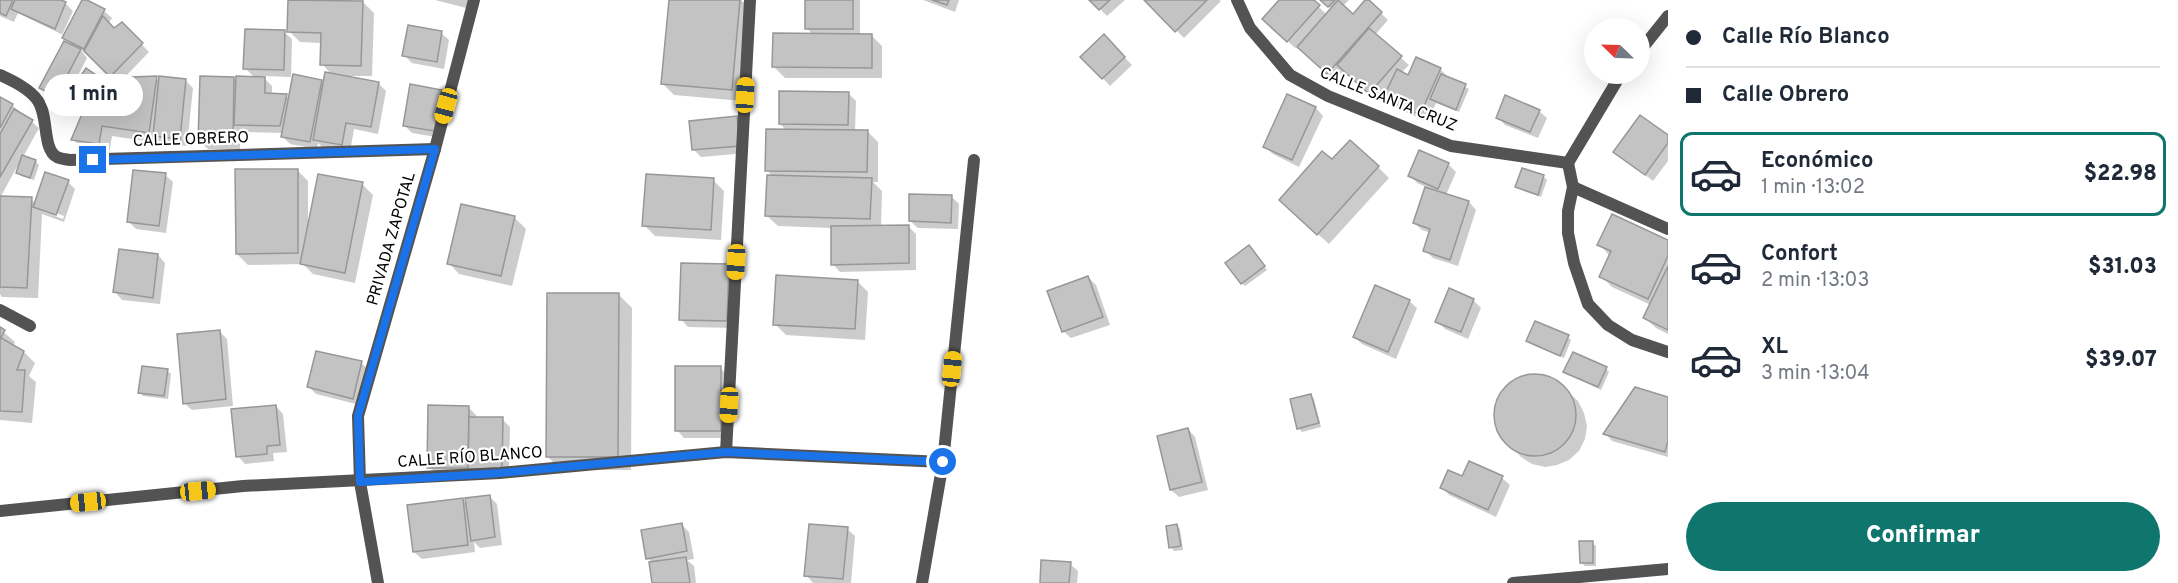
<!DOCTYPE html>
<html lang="es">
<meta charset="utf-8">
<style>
body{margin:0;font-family:Overpass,sans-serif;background:#f2f2f3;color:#1f2937;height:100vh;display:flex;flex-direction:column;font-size:22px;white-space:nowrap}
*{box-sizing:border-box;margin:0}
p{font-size:20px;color:#747a83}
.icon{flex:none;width:33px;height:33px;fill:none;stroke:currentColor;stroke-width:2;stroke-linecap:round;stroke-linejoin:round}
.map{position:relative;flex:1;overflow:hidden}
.details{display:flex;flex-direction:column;background:#fff;width:510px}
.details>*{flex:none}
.top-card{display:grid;align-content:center;height:132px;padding:0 18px;background:#fff}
.needle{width:39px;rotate:293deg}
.controls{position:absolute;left:1584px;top:18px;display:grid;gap:12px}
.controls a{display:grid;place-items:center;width:66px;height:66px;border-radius:50%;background:#fff;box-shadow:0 6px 24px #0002;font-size:30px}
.end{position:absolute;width:27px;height:27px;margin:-14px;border:8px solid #1a73e8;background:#fff;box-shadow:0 0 0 3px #fff}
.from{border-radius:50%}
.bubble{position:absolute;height:42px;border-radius:21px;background:#fff;box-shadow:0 6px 24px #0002;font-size:20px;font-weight:800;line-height:42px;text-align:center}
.car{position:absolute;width:18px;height:36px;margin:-18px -9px;border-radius:8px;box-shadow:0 0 4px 2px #0007;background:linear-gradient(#f5c518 24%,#345 0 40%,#f5c518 0 76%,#345 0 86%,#f5c518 0)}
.top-card b{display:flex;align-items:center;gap:21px;height:57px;font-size:22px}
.top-card b+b{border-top:2px solid #e0e1e3}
.top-card i{width:15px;height:15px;background:#1f2937}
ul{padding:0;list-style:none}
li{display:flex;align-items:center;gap:18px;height:84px;margin:0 12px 9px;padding:0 6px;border:3px solid transparent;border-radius:12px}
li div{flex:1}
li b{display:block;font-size:22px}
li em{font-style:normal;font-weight:800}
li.active{border-color:#0f766e}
li>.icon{width:54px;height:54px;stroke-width:1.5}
.primary-button{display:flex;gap:12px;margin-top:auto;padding:12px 18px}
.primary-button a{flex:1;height:69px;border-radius:36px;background:#0f766e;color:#fff;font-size:24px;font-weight:800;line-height:69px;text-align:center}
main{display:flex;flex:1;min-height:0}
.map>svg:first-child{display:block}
.shadow{fill:#0003;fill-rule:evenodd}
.building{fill:#c3c3c3;stroke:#979797;stroke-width:1.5}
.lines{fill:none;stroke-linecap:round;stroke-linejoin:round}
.minor{stroke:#535353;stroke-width:12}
.tertiary{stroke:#535353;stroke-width:12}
.route{stroke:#1a73e8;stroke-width:8}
.labels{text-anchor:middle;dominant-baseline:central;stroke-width:4.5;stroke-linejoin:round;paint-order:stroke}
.street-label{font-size:16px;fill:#000;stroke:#fff}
</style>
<main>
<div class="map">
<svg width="1668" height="583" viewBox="0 0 1668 583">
<rect width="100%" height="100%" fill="#fff"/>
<g class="shadow">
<path d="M0,0h58l8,4 7,7 -11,24 3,1 39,-25 8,7 -4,6 6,6 8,-6 27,28 -26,27 33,-1 4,4 25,-2 8,8 -6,58 -25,-3 -2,-2 -1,2 -47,-7 -3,18 -25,-4 -11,-11 13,-31 -18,-14 -4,9 -15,-8 -8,-7 31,-42 -7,-10 -47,-23 -4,9 -14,-6zM81,50l9,5 24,25 -14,18 -9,-1 11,-15 -4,-4 -25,12 -2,-1 16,-31z"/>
<polygon points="290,0 363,2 374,13 372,76 348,76 348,77 378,83 386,91 378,134 354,129 350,152 322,147 318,143 317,149 290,144 282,136 283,133 244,132 240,129 240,150 208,149 200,142 234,78 237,82 255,78 245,68 284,32 292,39 291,77 262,76 272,86 272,95 286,96 290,99 321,81 325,85 332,75 322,64 322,43 300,42 289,31"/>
<polygon points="435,0 472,0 470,9"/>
<polygon points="671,0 741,0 751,9 743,101 674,95 663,84"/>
<polygon points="807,0 860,0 860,35 871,35 882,46 882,78 785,78 774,67 813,35 807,28"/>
<polygon points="923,0 959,0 955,12"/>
<polygon points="1091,0 1125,0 1107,16"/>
<polygon points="1146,0 1219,0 1221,1 1184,38"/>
<polygon points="1281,0 1312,0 1327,15 1332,10 1322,0 1349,0 1343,6 1353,16 1381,13 1388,20 1375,35 1409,65 1401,73 1408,77 1440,69 1448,77 1469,89 1459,112 1436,103 1428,122 1393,106 1385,98 1389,87 1378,100 1344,70 1335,80 1298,46 1295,48 1264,18"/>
<polygon points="441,33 449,40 444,69 412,63 404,55"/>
<polygon points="1104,36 1132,65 1110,86 1083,57"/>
<polygon points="441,92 449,99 442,138 412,133 404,125"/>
<polygon points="848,93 856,101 855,131 867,131 878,142 878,182 873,182 882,191 881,227 908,226 916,234 916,270 840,272 833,264 832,228 778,226 767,216 773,177 767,170 786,130 780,124"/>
<path d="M0,99l12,6 27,23 -16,29 12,4 4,4 -5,15 -13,-4 -3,-4v-7l-18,33 31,1 5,5 32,-22 7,7 -11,33 -22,-8 -4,84 -36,-1 -2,-3zM42,208l22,8 -1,3 -21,-8z"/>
<polygon points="1316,108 1323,116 1299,167 1273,154 1265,147"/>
<polygon points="1539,111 1547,118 1538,138 1505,125 1498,117"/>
<polygon points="736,118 744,126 747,153 701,157 694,150"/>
<polygon points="1668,137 1668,161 1653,181 1615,152"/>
<polygon points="1419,152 1448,164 1456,172 1446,195 1469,202 1476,210 1458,266 1433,258 1425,250 1431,233 1422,230 1414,223 1426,187 1417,183 1410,175"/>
<polygon points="1378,167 1389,178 1329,244 1292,211"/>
<polygon points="297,170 308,181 308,224 362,184 373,195 355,283 313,274 303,264 248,265 237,254"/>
<polygon points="1523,170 1544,177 1547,180 1541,197 1521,190 1517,187"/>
<polygon points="165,175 173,182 166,233 136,229 129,222"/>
<polygon points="713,180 724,191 721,240 655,236 644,225"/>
<polygon points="951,196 959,204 958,229 918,228 910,221"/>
<polygon points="462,206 515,218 526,229 512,286 459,274 449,263"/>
<polygon points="1668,242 1668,334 1656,328 1645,318 1651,305 1612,287 1601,276 1610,256 1599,244"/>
<polygon points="1252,250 1267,270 1245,286 1242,283"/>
<polygon points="158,255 165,263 160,304 122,300 115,292"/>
<polygon points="728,266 735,273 734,328 688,327 681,319"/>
<polygon points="1088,277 1096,285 1110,325 1071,338 1063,331"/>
<polygon points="857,281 868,292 865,340 786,335 775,324"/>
<polygon points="618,294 632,308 631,470 561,470 547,456"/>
<polygon points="1473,300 1481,308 1468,339 1445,329 1437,321"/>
<polygon points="1409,301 1417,308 1396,359 1362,344 1354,337"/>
<polygon points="0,329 15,342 13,346 24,352 35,363 29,376 36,382 32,423 0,420"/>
<polygon points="219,331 227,339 233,406 192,410 184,403"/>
<polygon points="1568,337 1571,340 1564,358 1531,344 1528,340"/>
<polygon points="361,363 369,370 360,405 316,394 309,387"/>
<polygon points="720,368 728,375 728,438 684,438 677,430"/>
<polygon points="1606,369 1609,372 1601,390 1569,375 1565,372"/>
<polygon points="167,371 171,374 168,399 143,396 140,393"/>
<polygon points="1531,375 1544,376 1556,381 1578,401 1584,413 1587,426 1585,439 1579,451 1569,460 1557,465 1545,467 1532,464 1521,457 1501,435 1496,423 1496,410 1500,397 1508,386 1519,379"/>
<polygon points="1311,396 1314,399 1321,427 1302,432 1298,428"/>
<polygon points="1668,398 1668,457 1612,441 1605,433"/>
<polygon points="276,406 283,414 287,452 273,453 274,461 245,464 238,456"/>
<polygon points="468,407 476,415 476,418 502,419 510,427 509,476 437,475 429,467"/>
<polygon points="1188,429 1195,437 1208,490 1179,497 1171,490"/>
<polygon points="1470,463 1502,478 1510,485 1496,517 1449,495 1442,487 1463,478"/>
<polygon points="490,497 497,504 502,545 480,548 474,542 475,552 422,559 414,552 462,499 467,504"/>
<polygon points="682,525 689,532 694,559 687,560 694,566 696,583 653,583 651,561 647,558"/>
<polygon points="1176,525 1180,529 1183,550 1174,551 1171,547"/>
<polygon points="847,529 855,536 851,583 813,583 806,575"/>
<polygon points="1592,543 1596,546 1596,566 1585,566 1581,562"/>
<polygon points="1070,564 1078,571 1077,583 1041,583"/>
</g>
<g class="building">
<polygon points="0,0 13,0 6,16 0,13"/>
<polygon points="15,0 61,0 66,2 55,29 11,9"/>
<polygon points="82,0 87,0 105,9 84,49 62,38"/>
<polygon points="288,0 363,1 361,66 320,65 321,33 287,32"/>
<polygon points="669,0 740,0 732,90 661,84"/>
<rect x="805" y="0" width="48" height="29"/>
<polygon points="932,0 949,0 947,5"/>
<polygon points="1089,0 1110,0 1099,10"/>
<polygon points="1144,0 1207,0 1175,32"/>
<polygon points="1279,0 1314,0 1320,5 1287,42 1262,19"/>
<polygon points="1320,0 1335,0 1328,7"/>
<polygon points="1338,0 1353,14 1365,0 1369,0 1382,12 1327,74 1297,47"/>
<polygon points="103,16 114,28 122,22 143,43 110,77 84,51"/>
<polygon points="408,25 442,31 437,62 402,56"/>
<polygon points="1369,28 1402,56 1369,94 1337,65"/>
<polygon points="245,29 285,30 284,70 243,69"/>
<polygon points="773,33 872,34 872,68 772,67"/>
<polygon points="1104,34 1125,57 1102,79 1080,57"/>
<polygon points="64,41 81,49 56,97 39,88"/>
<polygon points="1416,57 1441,68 1420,115 1383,98 1397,69 1408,75"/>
<polygon points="86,68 99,77 81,104 68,95"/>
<polygon points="325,72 379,82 371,127 346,123 342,145 313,140"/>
<polygon points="293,74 322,80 310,142 281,137"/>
<polygon points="1441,74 1466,84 1456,110 1430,99"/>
<polygon points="157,76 149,133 102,126 99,144 71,140 90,95 99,96 106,78"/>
<polygon points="159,76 186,79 180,139 153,136"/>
<polygon points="200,76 234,77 233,143 198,142"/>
<polygon points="236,76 265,77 265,93 287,94 280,126 234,125"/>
<polygon points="410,84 442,90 434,131 403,126"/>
<polygon points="779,91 849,92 848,125 779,124"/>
<polygon points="1287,94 1316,107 1292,160 1263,147"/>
<polygon points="1505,95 1540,110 1530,132 1496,118"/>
<polygon points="0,97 13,104 0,128"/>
<polygon points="14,109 33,120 0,177 0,134"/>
<polygon points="1640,115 1668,135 1668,143 1645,175 1613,152"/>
<polygon points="737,116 740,146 692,150 689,121"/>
<polygon points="766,129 868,130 867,172 765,171"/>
<polygon points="1350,140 1379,166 1317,235 1279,200 1322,151 1332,159"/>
<polygon points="1419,150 1449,163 1438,189 1408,176"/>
<polygon points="22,155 36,160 30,178 16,173"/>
<polygon points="1522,168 1544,175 1538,195 1515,187"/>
<polygon points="235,169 298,169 298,253 236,254"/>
<polygon points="133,170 166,173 159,226 127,222"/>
<polygon points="45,172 69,180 56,215 33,207"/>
<polygon points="318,174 363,182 345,273 300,264"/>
<polygon points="646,174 714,178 711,230 642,226"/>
<polygon points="767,175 872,178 870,219 765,216"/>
<polygon points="1425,187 1469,201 1450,260 1423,251 1430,229 1413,223"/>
<polygon points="909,194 952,195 951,223 909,221"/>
<polygon points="0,196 32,197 27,288 0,287"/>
<polygon points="461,204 515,216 501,276 447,264"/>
<polygon points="1612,214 1668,240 1668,256 1648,299 1599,277 1611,251 1597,245"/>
<polygon points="909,225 909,263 831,265 831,226"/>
<polygon points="1249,245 1265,266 1241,284 1225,263"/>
<polygon points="119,249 158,254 153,298 113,292"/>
<polygon points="681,263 729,264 727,321 679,320"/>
<polygon points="1668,266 1668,330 1643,318"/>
<polygon points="776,275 858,280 855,329 773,325"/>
<polygon points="1088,276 1103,317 1062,332 1047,291"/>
<polygon points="1375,285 1410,300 1388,352 1353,337"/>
<polygon points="1449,288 1474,299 1461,332 1435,322"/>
<polygon points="547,293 619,293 618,457 546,457"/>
<polygon points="1535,321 1569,335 1560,356 1526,341"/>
<polygon points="0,327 5,330 1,338 24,351 17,370 25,370 22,412 0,411"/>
<polygon points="220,330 226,399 183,404 177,334"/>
<polygon points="316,351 362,361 353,399 307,387"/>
<polygon points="1573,352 1607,367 1598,387 1563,372"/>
<polygon points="142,366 168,369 164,396 138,393"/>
<rect x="675" y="366" width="46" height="65"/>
<circle cx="1535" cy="415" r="41"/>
<polygon points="1635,387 1668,397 1668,441 1665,452 1603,434"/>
<polygon points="1311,394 1319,423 1297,429 1290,399"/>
<polygon points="276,405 280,445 267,446 267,454 236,457 231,409"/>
<polygon points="428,405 469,406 468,468 427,468"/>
<polygon points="469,417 503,417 502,469 468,469"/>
<polygon points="1188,428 1202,482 1170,490 1157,436"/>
<polygon points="1469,461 1503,476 1488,510 1440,488 1448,470 1462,476"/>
<polygon points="490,495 495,537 471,541 465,498"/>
<polygon points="463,498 468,545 413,552 407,505"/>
<polygon points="682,523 687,551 646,559 641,530"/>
<polygon points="809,524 848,527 843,579 804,576"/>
<polygon points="1177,524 1181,546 1169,548 1166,526"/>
<polygon points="1579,541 1593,541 1593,563 1580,563"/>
<polygon points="686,557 690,583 652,583 649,562"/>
<polygon points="1041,560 1071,562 1069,583 1040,583"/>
</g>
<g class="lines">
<g class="minor">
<path d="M0,75c13,6 30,14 38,26 11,16 4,48 19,56 3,2 9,2 13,3l365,-11"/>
<polyline points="1568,163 1573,187 1568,211 1568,233 1574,263 1588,304 1608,325 1632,340 1668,352"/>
<polyline points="1573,187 1668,229"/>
<polyline points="0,310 30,326"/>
<polyline points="726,452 750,0"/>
<polyline points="0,511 243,486 500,473 726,452 943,462"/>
<polyline points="378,583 360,482 358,416 435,149 474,0"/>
<polyline points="922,583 943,462 974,160"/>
<polyline points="1513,583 1668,569"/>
</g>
<g class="tertiary">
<polyline points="1237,0 1250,28 1290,75 1328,96 1451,146 1568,163 1621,74"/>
<polyline points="1640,51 1668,16"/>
</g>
</g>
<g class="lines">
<polyline class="route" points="93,160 435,149 358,416 360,482 500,473 726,452 943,462"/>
</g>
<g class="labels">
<g class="street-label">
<text transform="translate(1388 100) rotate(22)">CALLE SANTA CRUZ</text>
<text transform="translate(191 140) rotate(-2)">CALLE OBRERO</text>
<text transform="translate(392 239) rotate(-74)">PRIVADA ZAPOTAL</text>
<text transform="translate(470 458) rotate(-4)">CALLE RÍO BLANCO</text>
</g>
</g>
</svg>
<div class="controls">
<a><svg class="needle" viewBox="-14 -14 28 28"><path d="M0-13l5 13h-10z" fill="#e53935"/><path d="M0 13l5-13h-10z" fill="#747a83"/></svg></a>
</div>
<i class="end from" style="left:943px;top:462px"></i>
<i class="end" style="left:93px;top:160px"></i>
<div class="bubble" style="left:44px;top:74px;width:99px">1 min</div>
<i class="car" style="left:745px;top:95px;rotate:3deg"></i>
<i class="car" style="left:446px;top:106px;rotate:195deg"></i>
<i class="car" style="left:736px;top:262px;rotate:183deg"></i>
<i class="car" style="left:952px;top:369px;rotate:6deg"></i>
<i class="car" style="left:729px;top:405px;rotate:183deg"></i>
<i class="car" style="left:198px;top:491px;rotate:84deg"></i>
<i class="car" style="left:88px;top:502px;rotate:264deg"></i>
</div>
<section class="details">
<div class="top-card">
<b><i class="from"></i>Calle Río Blanco</b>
<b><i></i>Calle Obrero</b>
</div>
<ul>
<li class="active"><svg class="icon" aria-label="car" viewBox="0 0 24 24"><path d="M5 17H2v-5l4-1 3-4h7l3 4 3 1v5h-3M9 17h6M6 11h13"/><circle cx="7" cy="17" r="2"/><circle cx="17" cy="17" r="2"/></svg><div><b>Económico</b><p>1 min · 13:02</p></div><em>$22.98</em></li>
<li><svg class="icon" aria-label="car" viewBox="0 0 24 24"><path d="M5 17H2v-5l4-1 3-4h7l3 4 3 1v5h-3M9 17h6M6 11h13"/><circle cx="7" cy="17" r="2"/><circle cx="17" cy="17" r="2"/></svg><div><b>Confort</b><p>2 min · 13:03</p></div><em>$31.03</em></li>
<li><svg class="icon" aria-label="car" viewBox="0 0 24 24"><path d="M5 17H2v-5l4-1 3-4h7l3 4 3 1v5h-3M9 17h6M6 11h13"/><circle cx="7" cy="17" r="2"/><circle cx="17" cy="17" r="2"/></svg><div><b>XL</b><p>3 min · 13:04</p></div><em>$39.07</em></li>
</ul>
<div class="primary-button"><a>Confirmar</a></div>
</section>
</main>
